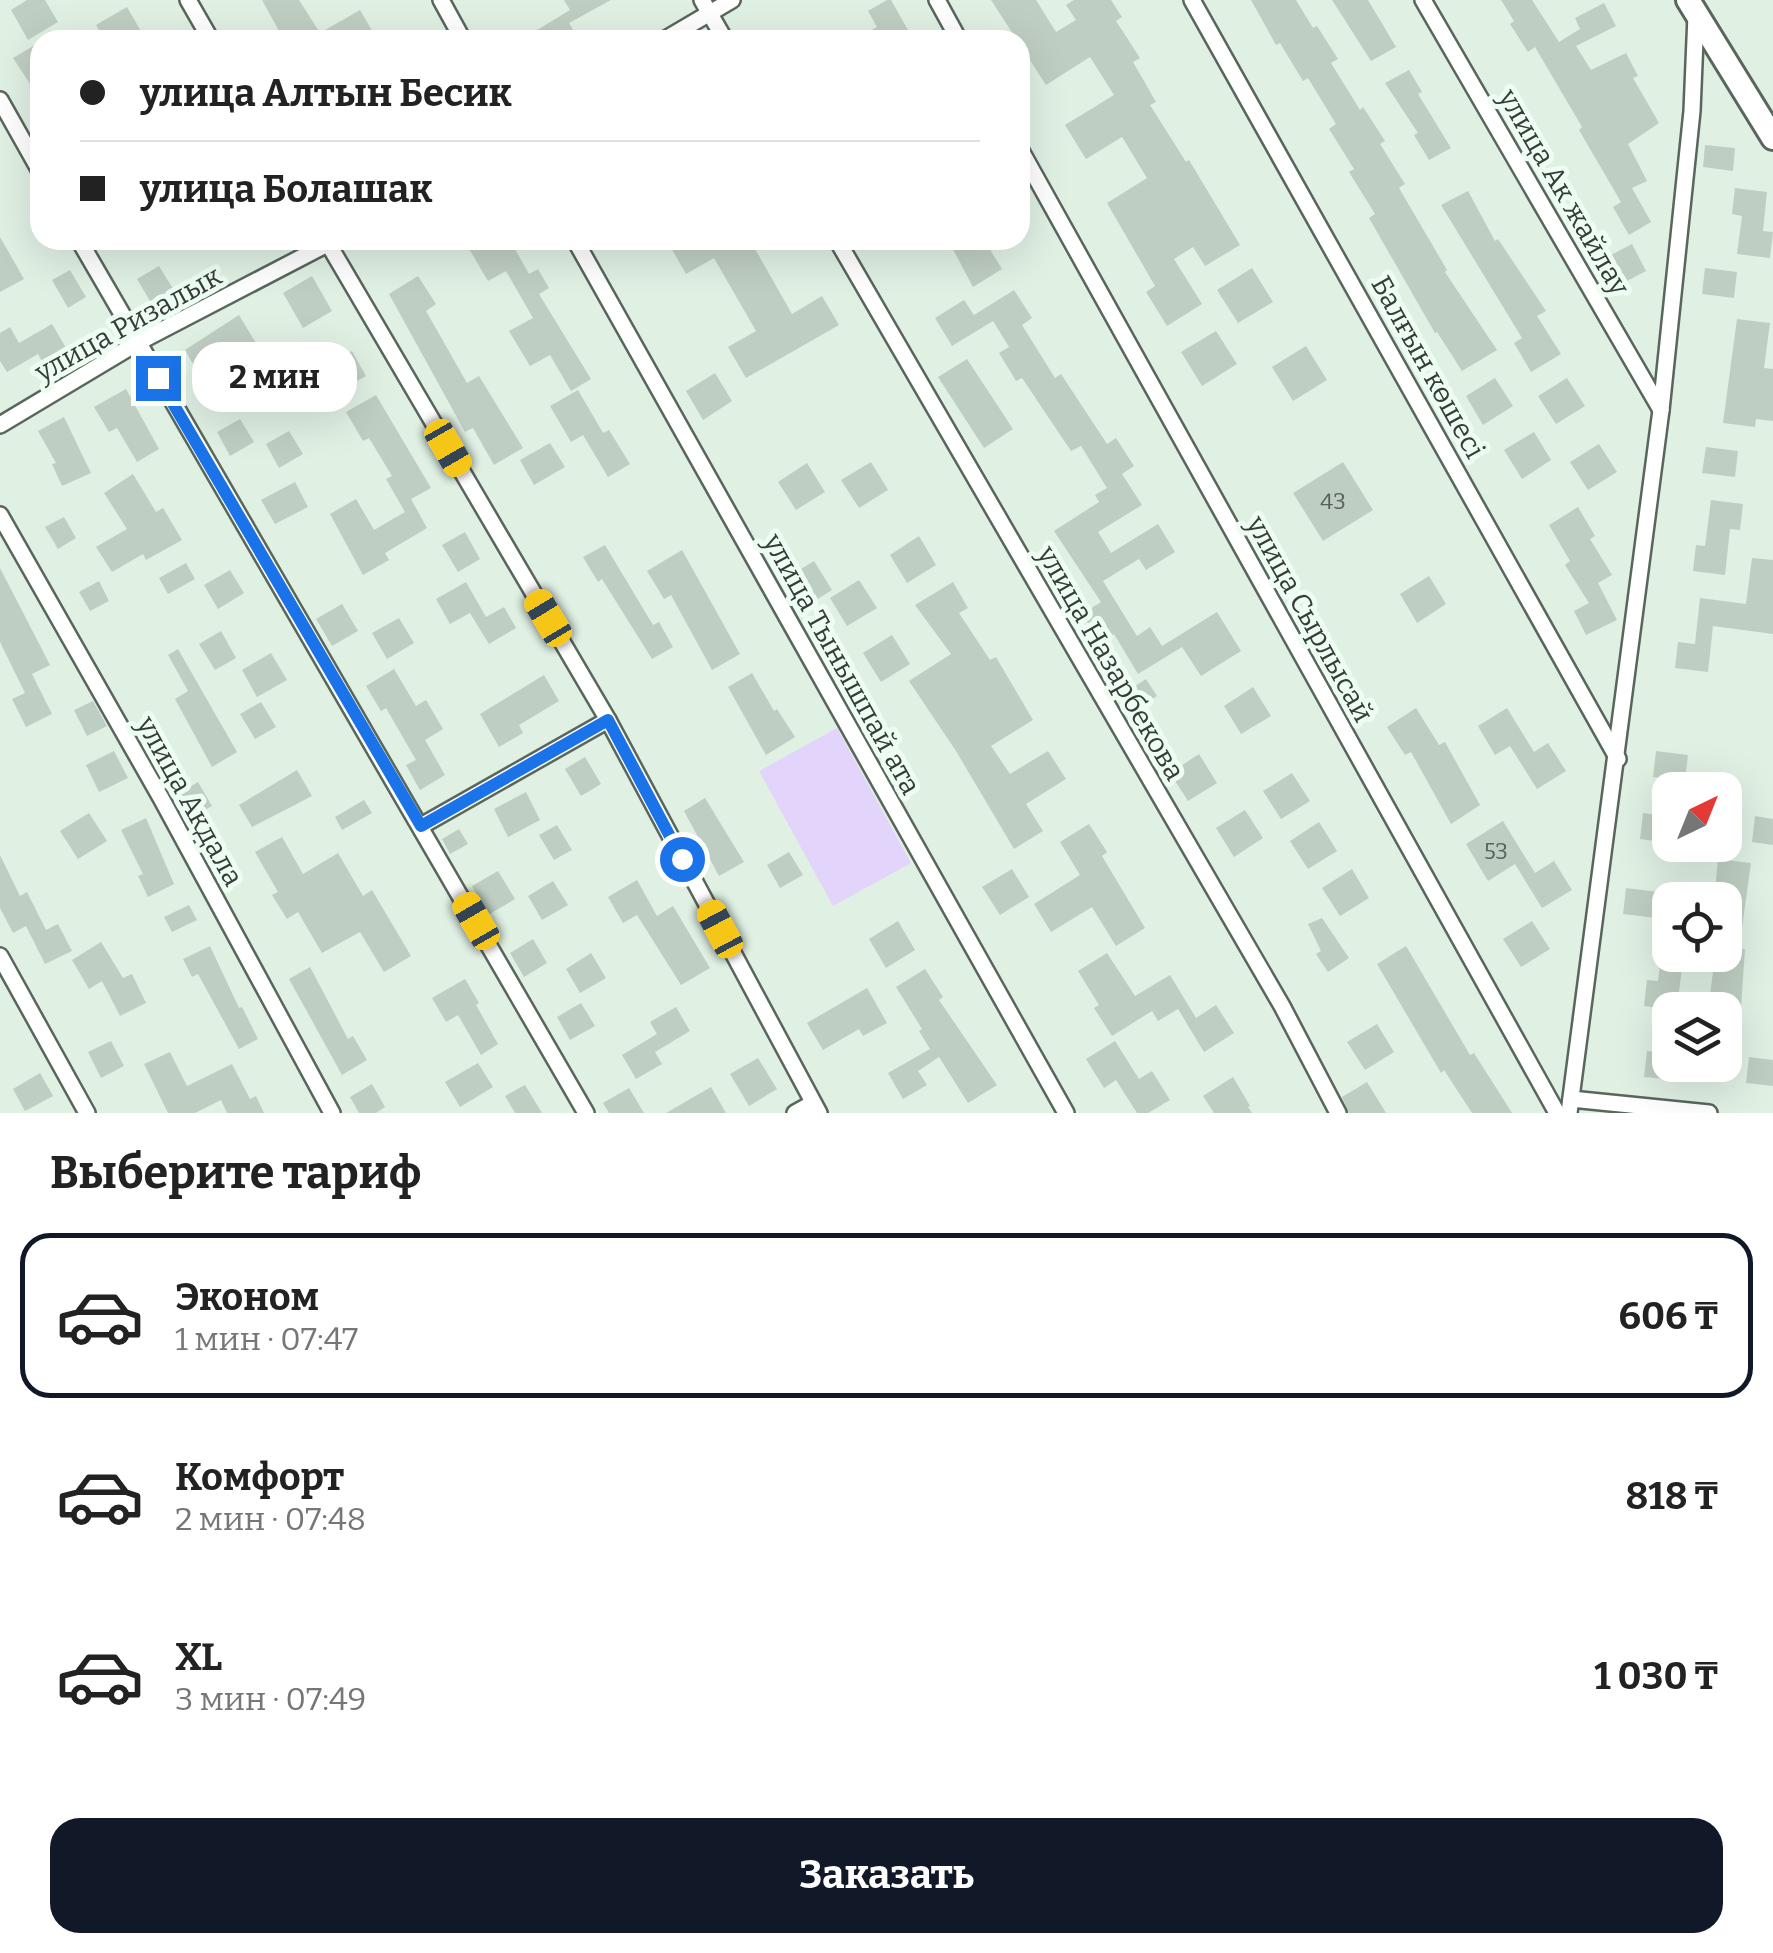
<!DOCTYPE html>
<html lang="ru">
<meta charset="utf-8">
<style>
body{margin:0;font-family:Bitter,serif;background:#f6f6f6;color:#222;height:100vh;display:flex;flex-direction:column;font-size:38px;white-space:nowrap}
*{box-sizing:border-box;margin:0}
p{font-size:32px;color:#767676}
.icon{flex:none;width:55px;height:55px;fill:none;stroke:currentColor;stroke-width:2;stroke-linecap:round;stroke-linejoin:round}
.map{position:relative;height:1113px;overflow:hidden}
.drawer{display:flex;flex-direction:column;background:#fff;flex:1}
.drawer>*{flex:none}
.guide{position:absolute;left:30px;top:30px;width:1000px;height:220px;border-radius:30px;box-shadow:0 10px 40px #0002;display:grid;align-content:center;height:220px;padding:0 50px;background:#fff}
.needle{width:65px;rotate:43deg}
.controls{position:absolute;left:1652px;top:772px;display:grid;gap:20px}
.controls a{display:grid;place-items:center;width:90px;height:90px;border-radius:20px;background:#fff;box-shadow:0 10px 40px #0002;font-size:50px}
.end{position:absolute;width:45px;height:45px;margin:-22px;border:12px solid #1a73e8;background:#fff;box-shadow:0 0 0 5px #fff}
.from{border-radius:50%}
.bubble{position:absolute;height:70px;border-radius:30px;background:#fff;box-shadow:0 10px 40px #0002;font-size:32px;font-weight:700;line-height:70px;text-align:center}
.car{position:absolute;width:30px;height:60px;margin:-30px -15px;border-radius:12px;box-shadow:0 0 8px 2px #0007;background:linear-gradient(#f5c518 24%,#345 0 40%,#f5c518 0 76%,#345 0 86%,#f5c518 0)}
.guide b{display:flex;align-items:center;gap:35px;height:95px;font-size:38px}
.guide b+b{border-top:2px solid #e0e0e0}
.guide i{width:25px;height:25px;background:#222}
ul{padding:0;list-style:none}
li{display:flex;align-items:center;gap:30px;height:165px;margin:0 20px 15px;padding:0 30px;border:5px solid transparent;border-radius:30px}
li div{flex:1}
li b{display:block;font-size:38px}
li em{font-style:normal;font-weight:700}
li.active{border-color:#111827}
li>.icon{width:90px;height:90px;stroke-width:1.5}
h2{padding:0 50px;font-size:45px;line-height:120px}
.cta{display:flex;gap:20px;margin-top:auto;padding:20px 50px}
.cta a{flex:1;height:115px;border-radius:30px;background:#111827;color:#fff;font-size:40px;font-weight:700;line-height:115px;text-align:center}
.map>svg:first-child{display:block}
.green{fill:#e3d4fb}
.building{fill:#bfcec2}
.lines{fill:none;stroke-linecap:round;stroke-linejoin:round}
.street-casing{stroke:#59665c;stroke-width:20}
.secondary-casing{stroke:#59665c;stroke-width:28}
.street{stroke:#fff;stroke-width:15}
.secondary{stroke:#fff;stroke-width:22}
.route{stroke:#1a73e8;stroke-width:12}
.labels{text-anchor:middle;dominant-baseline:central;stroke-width:10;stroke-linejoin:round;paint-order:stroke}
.number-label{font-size:22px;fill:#58605a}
.street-label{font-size:28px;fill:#363c37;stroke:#eefdf1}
</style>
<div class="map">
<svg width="1773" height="1113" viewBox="0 0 1773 1113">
<rect width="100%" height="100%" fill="#e0f0e3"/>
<polygon class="green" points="837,728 911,863 833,906 759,771"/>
<g class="building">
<polygon points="27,0 45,0 58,22 28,40 11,10"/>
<polygon points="262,0 299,0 320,33 360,10 375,36 367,40 284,40"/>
<polygon points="564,0 611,0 569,23 579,40 539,40 534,32 570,10"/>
<polygon points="887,0 891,0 908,30 891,40 853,40 877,27 868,11"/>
<polygon points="991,0 1036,0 1056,32 1076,20 1066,5 1074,0 1111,0 1122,17 1116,21 1140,58 1133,62 1156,102 1150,105 1186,162 1189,160 1240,245 1205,266 1193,247 1174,259 1202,304 1167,326 1146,292 1155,286 1107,203 1147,178 1122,137 1086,159 1065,125 1114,95 1090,57 1046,85"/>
<polygon points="1251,0 1296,0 1313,28 1317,26 1338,59 1331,63 1360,110 1363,107 1385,141 1380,144 1405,184 1399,188 1447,270 1445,272 1497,350 1462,371 1437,332 1435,333 1369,218 1375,214 1349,172 1354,169 1329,129 1336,124 1308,78 1303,81 1280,43 1276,45"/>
<polygon points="1332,0 1368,0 1396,47 1371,61"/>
<polygon points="1501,0 1532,0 1559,42 1580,29 1575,18 1604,3 1616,26 1576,46 1591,70 1626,53 1638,76 1633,78 1659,123 1628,144 1647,181 1632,188 1651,222 1629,235 1613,207 1621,202 1579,130 1582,127 1535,47 1528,52 1510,24 1514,21"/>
<polygon points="127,7 146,40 105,40 96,25"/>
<polygon points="40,42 40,99 13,58"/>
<polygon points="1409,70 1422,92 1418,94 1451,148 1429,160 1414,135 1418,133 1385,83"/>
<polygon points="1705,145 1735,148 1733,171 1703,167"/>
<polygon points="1735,188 1767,192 1763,231 1773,232 1770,258 1737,254 1742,216 1732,214"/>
<polygon points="1468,191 1495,241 1498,239 1546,311 1537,316 1561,354 1531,372 1514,343 1522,338 1441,205"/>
<polygon points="0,237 24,279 0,292"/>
<polygon points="481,240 510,240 529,274 538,269 549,288 539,294 591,379 571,391 550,355 530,366 509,331 533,318 506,271 488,281 468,247"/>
<polygon points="680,240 750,240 792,314 822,296 839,325 746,378 728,347 756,331 714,258 686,274 670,246"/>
<polygon points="948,240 984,240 1002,269 973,287"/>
<polygon points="1632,244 1646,271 1625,282 1611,255"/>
<polygon points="159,266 177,295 154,308 137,279"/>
<polygon points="1252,268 1273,302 1238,323 1217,290"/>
<polygon points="1705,268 1737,272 1734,298 1702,294"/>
<polygon points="70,270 86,297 68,308 52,280"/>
<polygon points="312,276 332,311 303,328 283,293"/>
<polygon points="418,276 436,304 426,311 467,383 479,376 523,448 494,465 473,428 465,432 389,294"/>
<polygon points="1014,290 1032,318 1022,325 1055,378 1061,374 1107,444 1116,438 1134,466 1122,474 1142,505 1098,532 1111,553 1158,524 1175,552 1146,570 1139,559 1103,581 1137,636 1150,627 1162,646 1217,612 1241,651 1201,676 1182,647 1138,674 1114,634 1100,642 1082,614 1101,602 1054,531 1099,502 1095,495 1107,488 1081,446 1071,451 1022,378 1016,381 999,353 1009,347 993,321 952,346 935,318 964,300 974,315"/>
<polygon points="239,315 260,350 230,368 227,362 201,378 185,350"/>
<polygon points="1737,319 1770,323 1764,368 1773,369 1773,421 1756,419 1755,427 1723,423"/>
<polygon points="52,324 69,353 45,367 38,354 7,372 0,361 0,333 10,327 19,343"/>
<polygon points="1216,331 1237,364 1202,386 1181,352"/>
<polygon points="1306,346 1327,380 1293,401 1272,367"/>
<polygon points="298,349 316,377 286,395 269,367"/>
<polygon points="352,351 366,376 343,389 329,364"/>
<polygon points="967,359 1013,429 984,448 938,377"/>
<polygon points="715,373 732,401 703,420 686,391"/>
<polygon points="1495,378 1513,406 1483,425 1466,396"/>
<polygon points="1567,378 1585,406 1556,424 1538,396"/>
<polygon points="126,389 159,449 137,462 117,428 109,432 94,407"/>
<polygon points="578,390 603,433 609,430 630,464 608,477 583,435 571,442 550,406"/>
<polygon points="376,395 431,488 411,499 427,528 385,553 389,560 363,575 330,514 356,499 374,530 405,512 386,479 392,476 369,438 363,441 346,412"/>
<polygon points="64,417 91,473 62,486 52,464 56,463 38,431"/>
<polygon points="240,419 254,442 230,456 217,432"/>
<polygon points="289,431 303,454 279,468 266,444"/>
<polygon points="1534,432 1551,460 1522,479 1504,450"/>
<polygon points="550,443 565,467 534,485 520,460"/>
<polygon points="1599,444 1617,472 1588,490 1570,462"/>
<polygon points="1706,447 1738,451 1735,477 1702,473"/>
<polygon points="871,462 888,490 859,508 841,480"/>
<polygon points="1343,462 1373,510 1323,541 1293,493"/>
<polygon points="807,463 825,492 796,510 778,482"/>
<polygon points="133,474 156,512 163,508 182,540 146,560 143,554 112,572 96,547 127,529 104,493"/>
<polygon points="295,482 308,507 275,524 261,500"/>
<polygon points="1711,500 1743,504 1740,530 1730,529 1725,575 1693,571 1696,545 1705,546"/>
<polygon points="1578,507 1595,536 1590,539 1612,575 1598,583 1617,620 1586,635 1574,611 1589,603 1565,565 1570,561 1549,525"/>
<polygon points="64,517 76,538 58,549 45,527"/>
<polygon points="465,532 480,559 458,572 442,545"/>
<polygon points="919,536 936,565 907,583 890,555"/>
<polygon points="605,545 653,625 659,622 673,647 652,659 602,579 598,582 583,557"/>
<polygon points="682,550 740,654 712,670 671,595 664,599 647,571"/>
<polygon points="1752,558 1773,560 1773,634 1713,626 1708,672 1675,668 1678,642 1695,644 1700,598 1746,604"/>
<polygon points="814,561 832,590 803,608 785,579"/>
<polygon points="186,563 195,579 168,594 159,578"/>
<polygon points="0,568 50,665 32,674 52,714 26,727 12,699 25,693 0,642"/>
<polygon points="230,570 244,593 218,609 204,585"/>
<polygon points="1429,576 1446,604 1417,623 1400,594"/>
<polygon points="859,580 877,608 847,626 830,598"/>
<polygon points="99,581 109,601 90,611 79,592"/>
<polygon points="466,582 486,617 504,607 516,628 489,644 470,613 450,624 436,599"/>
<polygon points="953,582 968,608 959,613 990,660 996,657 1033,720 991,746 1010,774 1048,751 1066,779 1026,804 1043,831 1014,849 956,751 909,681 951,654 915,605"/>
<polygon points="342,604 358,631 332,646 316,619"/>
<polygon points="399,618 414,643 387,659 372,633"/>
<polygon points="221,631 236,658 215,670 199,644"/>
<polygon points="892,635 910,664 881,682 863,653"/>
<polygon points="178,649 237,752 212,767 175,699 188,691 168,655"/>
<polygon points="271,653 287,680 257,697 242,670"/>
<polygon points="394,669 416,706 426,700 443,729 425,740 445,775 420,790 406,765 416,760 386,708 381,711 366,686"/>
<polygon points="752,673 774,711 777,709 795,737 766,755 728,687"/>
<polygon points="544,675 559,701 519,725 523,733 499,747 480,714"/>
<polygon points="1146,679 1157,696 1137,709 1126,692"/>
<polygon points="1253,687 1271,716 1241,734 1224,706"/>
<polygon points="93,701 107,726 87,736 74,710"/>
<polygon points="261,702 276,727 255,739 240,714"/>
<polygon points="1416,708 1439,745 1445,742 1480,805 1451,824 1411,752 1405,755 1387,727"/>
<polygon points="1507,708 1534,752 1548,743 1566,771 1537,789 1510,746 1495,755 1478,726"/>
<polygon points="114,751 128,778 99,792 86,765"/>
<polygon points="1656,751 1688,755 1685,781 1653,777"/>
<polygon points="1199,754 1217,783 1188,801 1170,773"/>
<polygon points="585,757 601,784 581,796 565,769"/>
<polygon points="297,770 312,796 252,827 239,805"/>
<polygon points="1292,773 1310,801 1281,819 1263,791"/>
<polygon points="198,782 212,806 188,819 174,796"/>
<polygon points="526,792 540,820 508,837 494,809"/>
<polygon points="705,798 744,862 719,876 684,811"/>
<polygon points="364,800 372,813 342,830 335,817"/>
<polygon points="1245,810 1263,838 1234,857 1216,828"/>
<polygon points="89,813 107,841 78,859 60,831"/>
<polygon points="1643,813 1670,817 1670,843 1640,839"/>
<polygon points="1755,816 1773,819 1773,845 1752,842"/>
<polygon points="146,818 174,884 148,897 138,876 143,874 121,830"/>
<polygon points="1503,821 1535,873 1554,861 1572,890 1542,908 1515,864 1488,881 1466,844"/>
<polygon points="1319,822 1337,851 1308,869 1290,841"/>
<polygon points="1089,824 1107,852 1102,856 1145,928 1116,946 1092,907 1051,932 1034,904 1080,875 1060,842"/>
<polygon points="557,825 572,850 554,860 539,835"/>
<polygon points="459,829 468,844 450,854 442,839"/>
<polygon points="282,837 303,874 338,853 363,896 372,890 411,956 384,972 360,932 322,953 298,912 287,919 272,895 278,892 255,852"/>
<polygon points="789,852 803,875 780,888 767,865"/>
<polygon points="0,855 20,896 27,892 46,930 58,924 72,951 45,964 26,926 13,933 0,908"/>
<polygon points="1718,859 1751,863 1739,949 1745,949 1740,1022 1725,1020 1725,1010 1708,1010 1713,972 1710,970 1682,967 1677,1010 1644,1006 1647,980 1658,981 1661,955 1725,955 1725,900 1714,900"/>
<polygon points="1012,869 1029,897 1000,915 982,887"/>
<polygon points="1352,869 1369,898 1340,916 1322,888"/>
<polygon points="498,871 515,899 488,915 472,886"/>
<polygon points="637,880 657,916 673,906 710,968 681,985 637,915 623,923 608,897"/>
<polygon points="553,881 568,905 542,920 528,896"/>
<polygon points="1626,888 1659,892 1656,918 1623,914"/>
<polygon points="189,905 197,920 172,932 164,917"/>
<polygon points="1322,918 1349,958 1328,972 1316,954 1321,951 1308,924"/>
<polygon points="898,921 915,950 886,968 869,939"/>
<polygon points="1532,921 1550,949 1521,967 1503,939"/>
<polygon points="533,939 547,963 524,977 510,953"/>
<polygon points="101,942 123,978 132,974 146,1003 120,1016 102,981 89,989 72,960"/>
<polygon points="210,946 239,1008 242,1007 258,1039 239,1049 198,974 192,977 183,959"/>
<polygon points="1406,946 1470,1055 1474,1053 1512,1113 1472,1113 1444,1070 1441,1073 1377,964"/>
<polygon points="591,953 606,978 580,993 566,969"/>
<polygon points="1107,953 1135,996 1170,975 1196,1018 1216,1005 1234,1033 1204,1052 1178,1009 1158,1021 1152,1011 1112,1036 1094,1008 1099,1005 1078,971"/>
<polygon points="310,967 348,1039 353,1036 367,1060 342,1075 289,979"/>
<polygon points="925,969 943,997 939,1000 997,1085 968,1103 939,1057 918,1071 927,1085 903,1099 888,1073 930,1049 919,1031 922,1029 896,987"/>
<polygon points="465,979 479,1003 476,1005 498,1044 481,1055 458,1015 446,1022 432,998"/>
<polygon points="867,988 887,1023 863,1036 859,1029 823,1050 807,1023"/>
<polygon points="581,1003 595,1026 570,1040 557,1017"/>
<polygon points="676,1007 690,1031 655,1052 662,1064 636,1079 622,1055 657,1034 650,1022"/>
<polygon points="1377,1024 1394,1052 1365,1070 1347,1042"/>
<polygon points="111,1041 124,1066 101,1078 88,1052"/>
<polygon points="1115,1041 1139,1079 1152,1071 1170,1100 1148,1113 1137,1113 1116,1080 1104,1088 1086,1059"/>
<polygon points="1647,1051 1670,1053 1670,1065 1678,1065 1676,1080 1644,1077"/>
<polygon points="170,1052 187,1086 232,1064 250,1099 256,1096 264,1113 227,1113 221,1100 195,1113 168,1113 144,1064"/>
<polygon points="1749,1057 1773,1060 1773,1086 1746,1083"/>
<polygon points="758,1058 777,1089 749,1106 730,1074"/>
<polygon points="478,1063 493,1087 460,1107 445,1082"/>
<polygon points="40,1073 53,1096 25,1111 13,1089"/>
<polygon points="1233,1077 1250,1106 1248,1107 1252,1113 1214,1113 1203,1096"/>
<polygon points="1367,1082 1386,1113 1349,1113 1342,1097"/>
<polygon points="372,1084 385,1107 376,1113 359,1113 350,1097"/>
<polygon points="525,1085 542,1113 515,1113 505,1096"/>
<polygon points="711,1087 726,1113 666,1113"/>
<polygon points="629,1088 644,1113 609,1113 603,1103"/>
</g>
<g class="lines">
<defs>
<g id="street">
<polyline points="188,0 211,40"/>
<polyline points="441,0 463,40"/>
<polyline points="702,0 725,40"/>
<polyline points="937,0 959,40"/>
<polyline points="1192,0 1618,759"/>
<polyline points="1423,0 1661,410"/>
<polyline points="664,40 732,0"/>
<polyline points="0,100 40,171"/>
<polyline points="1020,149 1557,1113"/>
<polyline points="79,240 586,1113"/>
<polyline points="326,240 608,720 819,1113"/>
<polyline points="575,240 1066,1113"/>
<polyline points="837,240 1282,1006 1338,1113"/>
<polyline points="0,425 137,343 333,241"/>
<polyline points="0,515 161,798 332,1113"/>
<polyline points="421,826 608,720"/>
<polyline points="0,956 87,1113"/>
<polyline points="1571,1099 1709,1113"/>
<polyline points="795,1113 813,1103"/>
<polyline points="1569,1113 1661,410 1692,111 1696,15"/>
</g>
<polyline id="secondary" points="1688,0 1773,138"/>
</defs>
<use href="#street" class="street-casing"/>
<use href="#secondary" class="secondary-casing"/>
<use href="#street" class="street"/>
<use href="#secondary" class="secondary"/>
</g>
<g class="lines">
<polyline class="route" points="158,378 421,826 608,720 682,859"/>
</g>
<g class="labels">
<g class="number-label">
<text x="1333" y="501">43</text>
<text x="1496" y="851">53</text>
</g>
<g class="street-label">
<text transform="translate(1564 192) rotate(60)">улица Ак жайлау</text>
<text transform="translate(128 324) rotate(-29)">улица Ризалык</text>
<text transform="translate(1428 367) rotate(61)">Балғын көшесі</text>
<text transform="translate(1310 619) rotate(61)">улица Сырлысай</text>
<text transform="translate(1111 663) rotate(60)">улица Назарбекова</text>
<text transform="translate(842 664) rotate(61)">улица Тынышпай ата</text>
<text transform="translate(190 801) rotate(61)">улица Акдала</text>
</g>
</g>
</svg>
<div class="controls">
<a><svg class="needle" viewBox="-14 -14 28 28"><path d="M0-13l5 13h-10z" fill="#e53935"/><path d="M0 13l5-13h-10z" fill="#767676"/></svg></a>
<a><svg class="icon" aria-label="locate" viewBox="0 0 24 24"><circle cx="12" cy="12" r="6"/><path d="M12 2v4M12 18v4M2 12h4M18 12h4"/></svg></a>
<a><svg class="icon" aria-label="layers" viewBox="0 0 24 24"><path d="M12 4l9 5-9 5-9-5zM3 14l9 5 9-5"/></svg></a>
</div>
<i class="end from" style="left:682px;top:859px"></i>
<i class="end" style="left:158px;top:378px"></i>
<div class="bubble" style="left:192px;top:342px;width:165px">2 мин</div>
<i class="car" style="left:448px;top:448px;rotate:150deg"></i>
<i class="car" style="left:548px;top:618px;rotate:329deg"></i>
<i class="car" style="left:476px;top:921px;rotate:330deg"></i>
<i class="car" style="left:720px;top:929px;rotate:332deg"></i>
<div class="guide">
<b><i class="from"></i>улица Алтын Бесик</b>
<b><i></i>улица Болашак</b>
</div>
</div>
<section class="drawer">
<h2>Выберите тариф</h2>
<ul>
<li class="active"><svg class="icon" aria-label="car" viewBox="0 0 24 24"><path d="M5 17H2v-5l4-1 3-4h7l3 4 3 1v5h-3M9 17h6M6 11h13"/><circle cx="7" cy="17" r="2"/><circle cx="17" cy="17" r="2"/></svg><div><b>Эконом</b><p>1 мин · 07:47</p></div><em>606 ₸</em></li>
<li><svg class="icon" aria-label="car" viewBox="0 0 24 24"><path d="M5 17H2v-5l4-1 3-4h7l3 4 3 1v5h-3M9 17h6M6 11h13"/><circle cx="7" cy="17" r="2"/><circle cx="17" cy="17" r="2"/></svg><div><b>Комфорт</b><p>2 мин · 07:48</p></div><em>818 ₸</em></li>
<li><svg class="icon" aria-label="car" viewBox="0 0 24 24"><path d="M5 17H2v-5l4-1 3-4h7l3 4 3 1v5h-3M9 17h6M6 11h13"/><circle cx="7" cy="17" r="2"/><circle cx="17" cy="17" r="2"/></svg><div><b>XL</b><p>3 мин · 07:49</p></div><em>1 030 ₸</em></li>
</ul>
<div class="cta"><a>Заказать</a></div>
</section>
